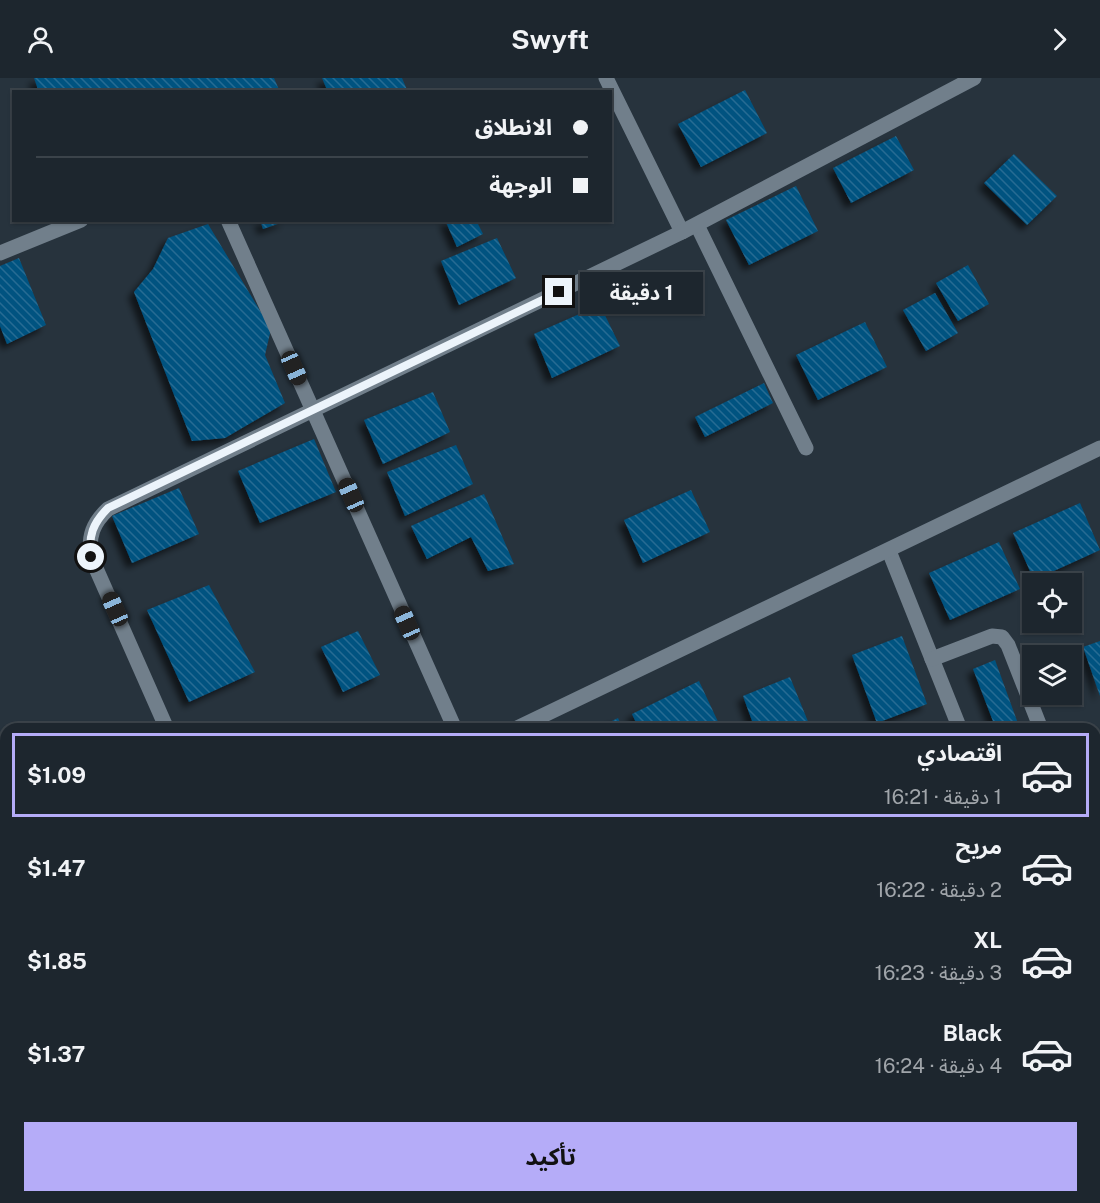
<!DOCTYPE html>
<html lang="ar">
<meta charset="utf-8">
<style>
body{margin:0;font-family:"Public Sans","Noto Sans Arabic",sans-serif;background:#252e36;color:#f1f3f6;direction:rtl;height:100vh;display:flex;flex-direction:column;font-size:22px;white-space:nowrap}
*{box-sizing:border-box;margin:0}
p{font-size:20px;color:#a0a5aa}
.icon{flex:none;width:33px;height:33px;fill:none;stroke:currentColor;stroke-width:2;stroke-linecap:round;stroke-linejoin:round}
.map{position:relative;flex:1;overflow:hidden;direction:ltr}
.side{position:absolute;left:0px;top:645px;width:1101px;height:480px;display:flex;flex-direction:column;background:#1d262e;border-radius:18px 18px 0 0;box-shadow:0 2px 4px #0004,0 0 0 2px #3b434a;direction:rtl}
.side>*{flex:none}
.guide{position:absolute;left:12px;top:12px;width:600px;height:132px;border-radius:0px;box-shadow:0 2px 4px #0004,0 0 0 2px #3b434a;direction:rtl;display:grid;align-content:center;height:132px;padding:0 24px;background:#1d262e}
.tools{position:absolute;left:1022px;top:495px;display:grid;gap:12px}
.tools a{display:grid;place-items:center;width:60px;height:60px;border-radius:0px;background:#1d262e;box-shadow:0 2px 4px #0004,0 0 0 2px #3b434a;font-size:30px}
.end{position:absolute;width:27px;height:27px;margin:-14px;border:8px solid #ecf4fb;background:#111;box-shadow:0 0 0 3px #111}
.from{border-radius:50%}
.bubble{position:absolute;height:42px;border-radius:0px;background:#1d262e;box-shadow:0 2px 4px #0004,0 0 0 2px #3b434a;font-size:20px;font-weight:700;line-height:42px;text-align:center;direction:rtl}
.car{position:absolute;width:18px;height:36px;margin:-18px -9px;border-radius:8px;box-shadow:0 0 4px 2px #0007;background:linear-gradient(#222 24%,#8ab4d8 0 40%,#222 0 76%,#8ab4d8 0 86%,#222 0)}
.guide b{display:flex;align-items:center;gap:21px;height:57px;font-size:22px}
.guide b+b{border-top:2px solid #3b434a}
.guide i{width:15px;height:15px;background:#f1f3f6}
ul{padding:10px 0 0;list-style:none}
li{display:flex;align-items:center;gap:18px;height:84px;margin:0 12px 9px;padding:0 12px;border:3px solid transparent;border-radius:0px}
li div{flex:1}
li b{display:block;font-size:22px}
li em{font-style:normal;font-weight:700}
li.active{border-color:#b5acf8}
li>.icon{width:54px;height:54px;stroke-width:1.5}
.primary-button{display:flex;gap:12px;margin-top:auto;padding:12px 24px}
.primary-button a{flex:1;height:69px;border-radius:0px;background:#b5acf8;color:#111;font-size:24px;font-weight:700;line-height:69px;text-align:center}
header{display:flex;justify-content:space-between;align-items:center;height:78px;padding:0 24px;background:#1d262e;font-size:27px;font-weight:700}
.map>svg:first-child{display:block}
.building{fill:url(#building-back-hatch);filter:url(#shadow)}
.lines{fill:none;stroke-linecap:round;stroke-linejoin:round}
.street{stroke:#717f8b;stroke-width:15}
.route{stroke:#ecf4fb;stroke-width:8}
</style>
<header><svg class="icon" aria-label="forward" viewBox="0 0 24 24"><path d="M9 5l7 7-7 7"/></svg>Swyft<svg class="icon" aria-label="person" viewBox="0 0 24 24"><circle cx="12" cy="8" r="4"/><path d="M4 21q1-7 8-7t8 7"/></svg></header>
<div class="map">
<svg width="1100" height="1125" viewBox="0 0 1100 1125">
<defs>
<pattern id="building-back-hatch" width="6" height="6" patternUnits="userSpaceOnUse" patternTransform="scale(1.5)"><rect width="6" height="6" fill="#005380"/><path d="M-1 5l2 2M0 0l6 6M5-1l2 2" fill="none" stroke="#256c93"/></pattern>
<filter id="shadow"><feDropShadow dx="-5.5" dy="5.5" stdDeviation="3" flood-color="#0009"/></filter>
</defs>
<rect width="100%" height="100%" fill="#27333d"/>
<g class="building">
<polygon points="34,0 274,0 280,14 39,14"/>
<polygon points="322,0 402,0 408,14 328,14"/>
<polygon points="745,12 767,55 701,89 678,46"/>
<polygon points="896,58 914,92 851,125 833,90"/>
<polygon points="1014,76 1057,118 1027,147 984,105"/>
<polygon points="796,108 818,153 749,187 726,142"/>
<polygon points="260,142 286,142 286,143 263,151"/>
<polygon points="445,142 476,142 483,156 457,169"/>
<polygon points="208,146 271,251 265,277 285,325 225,360 192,363 134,214 153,191 168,160"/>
<polygon points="497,160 516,200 459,227 441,183"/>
<polygon points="19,180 46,247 7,266 0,248 0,188"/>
<polygon points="968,187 989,226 958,243 936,205"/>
<polygon points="935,215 958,255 926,273 903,232"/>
<polygon points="600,227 620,268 552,300 534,256"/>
<polygon points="865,244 887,289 818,322 796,277"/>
<polygon points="764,305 773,325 705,359 695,339"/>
<polygon points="433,314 450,354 383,386 364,342"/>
<polygon points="314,361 336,414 260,445 238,393"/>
<polygon points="456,367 473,406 405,438 387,394"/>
<polygon points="179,410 199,456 132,485 112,438"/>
<polygon points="691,412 710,454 643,485 624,442"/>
<polygon points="484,416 514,486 488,493 471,459 427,481 411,448"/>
<polygon points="1080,425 1100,472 1034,502 1013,455"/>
<polygon points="999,464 1020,511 950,542 929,495"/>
<polygon points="209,507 255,594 189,624 147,532"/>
<polygon points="358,553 380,597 343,614 321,569"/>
<polygon points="902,558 927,626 877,645 852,577"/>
<polygon points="1100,563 1100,618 1083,569"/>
<polygon points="995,582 1020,651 996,651 973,591"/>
<polygon points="790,599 811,651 755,651 743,618"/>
<polygon points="699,603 720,648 713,651 639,651 632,636"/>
<polygon points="618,640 623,651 596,651"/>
<polygon points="1100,729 1100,783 1095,785 1095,731"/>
<polygon points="433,1119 536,1119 538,1125 416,1125"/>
</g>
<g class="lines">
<g class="street">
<polyline points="606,0 682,154"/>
<polyline points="228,142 455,651"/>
<polyline points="697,147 806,370"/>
<polyline points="0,175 81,142"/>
<polyline points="889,473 960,651"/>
<polyline points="932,581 992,558 1002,559 1008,567 1041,651"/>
<path d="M167,651l-76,-172c-3,-21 2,-34 17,-48l574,-277 292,-154"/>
<polyline points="515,651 1100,370"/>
<polyline points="1095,817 1100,815"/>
<polyline points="0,896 6,893"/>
<polyline points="0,952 6,950"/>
<polyline points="0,1035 6,1035"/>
<polyline points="361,1119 363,1125"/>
<polyline points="746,1119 748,1125"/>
<polyline points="789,1119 791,1125"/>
<polyline points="186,1125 199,1119"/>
<polyline points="251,1125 255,1119"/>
</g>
</g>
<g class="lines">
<path class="route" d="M91,479c-3,-21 2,-34 17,-49l451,-216"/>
</g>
</svg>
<div class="tools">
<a><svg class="icon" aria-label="locate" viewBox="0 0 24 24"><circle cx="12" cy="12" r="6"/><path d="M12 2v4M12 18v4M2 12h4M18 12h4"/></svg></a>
<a><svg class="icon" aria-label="layers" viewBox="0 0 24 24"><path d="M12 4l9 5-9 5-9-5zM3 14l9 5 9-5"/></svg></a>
</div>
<i class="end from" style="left:91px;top:479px"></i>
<i class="end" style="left:559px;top:214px"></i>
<div class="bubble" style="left:580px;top:194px;width:123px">1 دقيقة</div>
<i class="car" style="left:294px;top:290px;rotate:156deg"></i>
<i class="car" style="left:351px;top:417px;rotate:336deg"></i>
<i class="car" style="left:115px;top:531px;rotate:336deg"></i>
<i class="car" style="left:407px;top:545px;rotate:336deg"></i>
<div class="guide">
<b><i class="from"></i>الانطلاق</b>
<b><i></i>الوجهة</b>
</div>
<section class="side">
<ul>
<li class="active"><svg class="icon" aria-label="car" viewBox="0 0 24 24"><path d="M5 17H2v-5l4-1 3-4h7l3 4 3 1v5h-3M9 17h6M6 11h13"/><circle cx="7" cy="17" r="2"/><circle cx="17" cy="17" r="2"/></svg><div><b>اقتصادي</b><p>1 دقيقة · 16:21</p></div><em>$1.09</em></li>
<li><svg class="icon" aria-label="car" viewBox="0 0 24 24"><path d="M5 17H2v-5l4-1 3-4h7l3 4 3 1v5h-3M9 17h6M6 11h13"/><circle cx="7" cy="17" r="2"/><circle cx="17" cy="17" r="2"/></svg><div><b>مريح</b><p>2 دقيقة · 16:22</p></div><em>$1.47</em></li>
<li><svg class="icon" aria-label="car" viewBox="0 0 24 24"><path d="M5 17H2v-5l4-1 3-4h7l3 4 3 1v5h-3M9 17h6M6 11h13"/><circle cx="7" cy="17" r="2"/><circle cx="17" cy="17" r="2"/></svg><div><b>XL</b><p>3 دقيقة · 16:23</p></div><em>$1.85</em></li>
<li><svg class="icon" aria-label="car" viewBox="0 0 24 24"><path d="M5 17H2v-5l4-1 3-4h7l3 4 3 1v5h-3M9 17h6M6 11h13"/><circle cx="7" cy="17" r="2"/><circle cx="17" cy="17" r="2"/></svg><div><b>Black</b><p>4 دقيقة · 16:24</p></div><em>$1.37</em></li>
</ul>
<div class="primary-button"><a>تأكيد</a></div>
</section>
</div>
